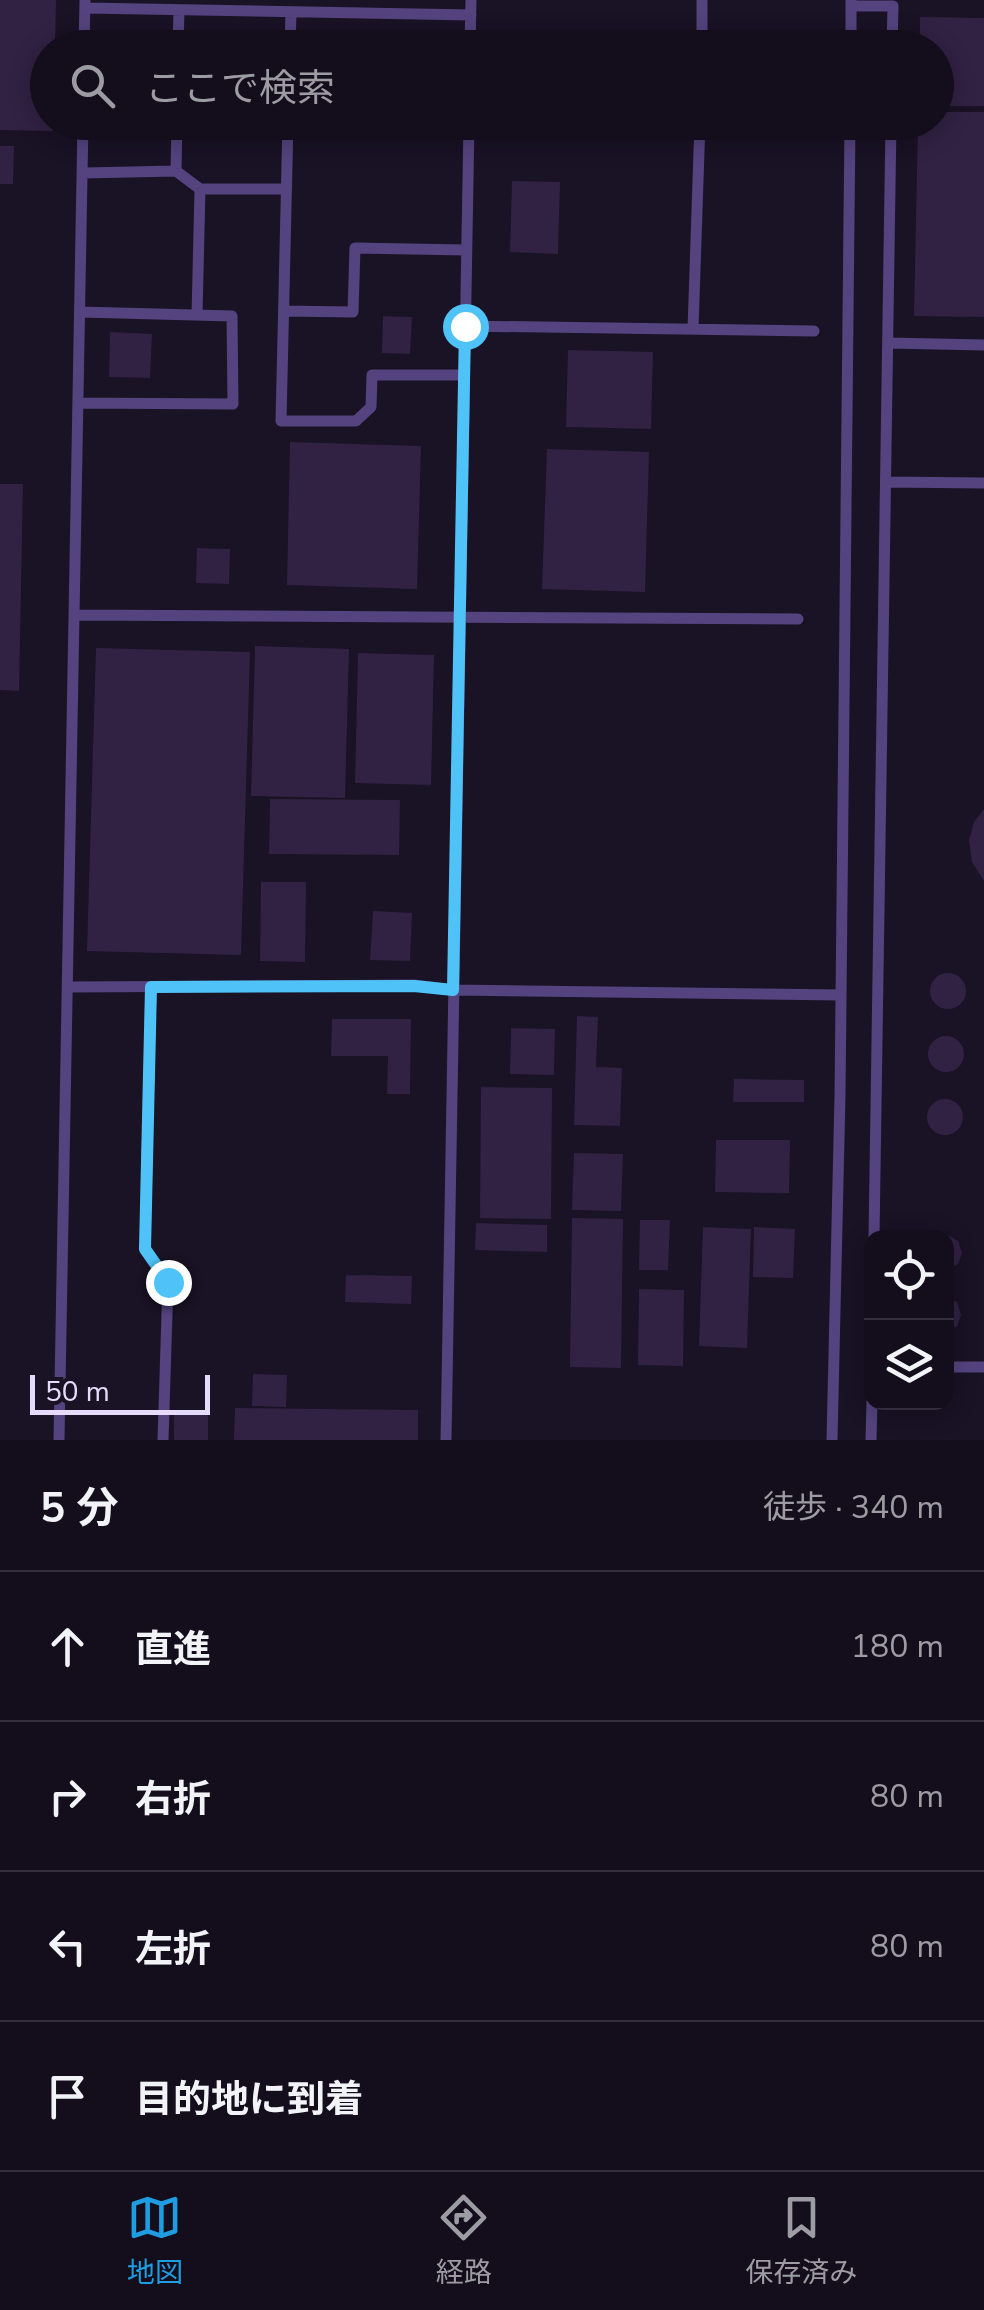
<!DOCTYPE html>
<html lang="ja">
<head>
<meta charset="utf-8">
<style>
	:root { --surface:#140e1c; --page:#211c29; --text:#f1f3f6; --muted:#9d9ca3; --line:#332e3b; --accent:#1f9de2 }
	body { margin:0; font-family:"Nunito Sans","Noto Sans JP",sans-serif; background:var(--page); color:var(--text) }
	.controls { position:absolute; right:30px; bottom:30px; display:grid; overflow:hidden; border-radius:20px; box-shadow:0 5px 25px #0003 }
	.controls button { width:90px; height:90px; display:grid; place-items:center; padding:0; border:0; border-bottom:2px solid var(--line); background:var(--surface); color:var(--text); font:50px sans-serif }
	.scale { position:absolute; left:30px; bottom:25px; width:180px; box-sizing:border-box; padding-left:10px; border:5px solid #e6dbfa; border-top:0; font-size:28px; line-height:35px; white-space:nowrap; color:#e6dbfa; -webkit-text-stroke:8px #1a1225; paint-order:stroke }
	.stop { position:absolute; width:30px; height:30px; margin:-22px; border:8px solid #4fc3f7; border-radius:50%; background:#fff }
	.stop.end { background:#4fc3f7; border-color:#fff; box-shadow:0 2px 10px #0008 }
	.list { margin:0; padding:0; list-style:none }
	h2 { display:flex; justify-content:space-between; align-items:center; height:130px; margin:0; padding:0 40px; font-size:42px }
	h2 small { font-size:32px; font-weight:400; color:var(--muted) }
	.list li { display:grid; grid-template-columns:65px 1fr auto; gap:30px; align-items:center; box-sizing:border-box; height:150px; padding:0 40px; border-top:2px solid var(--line) }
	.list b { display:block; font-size:38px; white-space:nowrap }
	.list em { font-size:32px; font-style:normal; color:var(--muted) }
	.icon { flex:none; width:55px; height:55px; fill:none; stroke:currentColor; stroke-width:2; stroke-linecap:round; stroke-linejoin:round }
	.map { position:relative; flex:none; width:984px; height:1440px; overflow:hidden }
	.search { position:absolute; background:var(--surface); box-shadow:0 5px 25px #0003; left:30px; right:30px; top:30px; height:110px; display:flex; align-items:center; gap:25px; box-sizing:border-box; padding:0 35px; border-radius:55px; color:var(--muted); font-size:38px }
	.sheet { height:730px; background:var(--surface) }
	nav { display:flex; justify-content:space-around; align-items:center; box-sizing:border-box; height:140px; border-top:2px solid var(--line); background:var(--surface); font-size:28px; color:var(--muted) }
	nav a { display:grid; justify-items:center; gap:5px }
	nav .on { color:var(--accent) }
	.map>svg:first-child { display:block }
</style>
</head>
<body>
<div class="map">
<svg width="984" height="1440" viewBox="0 0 984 1440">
	<rect width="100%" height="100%" fill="#1a1225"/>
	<path fill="#312143" d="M0 0H56L55 48H48V122H54L53 131 0 130Z
		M920 17 984 18V106H936V48H920Z
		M936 112H984V317L914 316 918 122H936Z
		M0 146H14L13 184H0Z
		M512 181 560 182 558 254 510 252Z
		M383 316 412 317 410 354 382 353Z
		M110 332 152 334 150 378 109 377Z
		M568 350 653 352 651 429 566 427Z
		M290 442 421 446 417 589 287 585Z
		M547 449 649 452 645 592 542 589Z
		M0 484H23L19 691 0 690Z
		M197 548 230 549 229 584 196 583Z
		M255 646 349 649 345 798 251 796Z
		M96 648 250 652 241 955 87 951Z
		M358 653 434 655 431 785 355 783Z
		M270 799 400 800 399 855 269 854Z
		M984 809V881L972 862 969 840 974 822Z
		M261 882H306L305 962 260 961Z
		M373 911 412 913 410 961 370 960Z
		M930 991a18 18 0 1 1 36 0a18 18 0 1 1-36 0Z
		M577 1016 598 1017 596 1067 622 1068 620 1126 574 1125Z
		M332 1019H411L410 1094H387L388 1056H331Z
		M511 1028 555 1029 554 1075 510 1074Z
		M928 1054a18 18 0 1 1 36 0a18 18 0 1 1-36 0Z
		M734 1079 804 1080V1102H733Z
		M481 1087 552 1088 551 1219 480 1218Z
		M927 1117a18 18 0 1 1 36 0a18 18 0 1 1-36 0Z
		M716 1140H790L789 1193 715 1192Z
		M574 1153 623 1154 621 1211 572 1210Z
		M572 1218 623 1219 621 1368 570 1367Z
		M640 1220H670L668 1270H639Z
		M476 1223 547 1225V1252L475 1250Z
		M703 1227 751 1229 747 1348 699 1346Z
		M754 1227 795 1229 793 1278 753 1277Z
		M946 1234 958 1241 962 1253 958 1264 946 1270Z
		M346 1275 412 1276 411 1304 345 1302Z
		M639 1289 684 1290 683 1366 638 1365Z
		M946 1296 957 1302 961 1315 957 1326 946 1331Z
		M253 1374 287 1375 286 1407 252 1406Z
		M235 1408 418 1410V1440H234Z
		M174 1411H208V1440H174Z"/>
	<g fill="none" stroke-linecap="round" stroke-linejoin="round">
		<path stroke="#54437e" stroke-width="11" d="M851 6H893L892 48
			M85 8 471 15
			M84 48 85 0
			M178 48 179 10
			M290 48 291 12
			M470 48 471 0
			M702 48V0
			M851 48V0
			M288 122 281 421H356L371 407 372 375H464
			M176 171 177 122
			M83 173 176 171 200 189H286
			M284 311 353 312 355 248 466 250
			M197 315 200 189
			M465 326 814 331
			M693 329 700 122
			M889 343 984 345
			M79 403 233 404 232 316 81 312
			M887 482 984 483
			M76 615 798 619
			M68 987 414 985 453 990 841 995
			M151 987 145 1249 168 1282 163 1440
			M874 1238 891 122
			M946 1367H984
			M59 1440 83 122
			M446 1440 469 122
			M832 1440 840 1096 850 122
			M871 1440 872 1402"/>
	</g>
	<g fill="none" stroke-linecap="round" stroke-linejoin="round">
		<path stroke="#4fc3f7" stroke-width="12" d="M168 1282 145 1249 151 987 414 986 453 990 465 326"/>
	</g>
</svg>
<div class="controls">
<button><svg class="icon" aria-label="locate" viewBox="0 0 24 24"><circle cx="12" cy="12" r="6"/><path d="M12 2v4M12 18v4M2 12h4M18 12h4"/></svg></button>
<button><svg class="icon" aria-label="layers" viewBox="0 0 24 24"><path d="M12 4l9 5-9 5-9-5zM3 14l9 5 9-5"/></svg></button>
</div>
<div class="scale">50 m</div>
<div class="stop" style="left:465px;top:326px"></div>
<div class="stop end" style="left:168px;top:1282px"></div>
<div class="search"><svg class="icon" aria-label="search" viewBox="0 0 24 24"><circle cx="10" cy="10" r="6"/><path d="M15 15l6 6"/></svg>ここで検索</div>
</div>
<section class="sheet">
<h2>5 分<small>徒歩 · 340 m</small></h2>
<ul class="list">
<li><svg class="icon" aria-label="ahead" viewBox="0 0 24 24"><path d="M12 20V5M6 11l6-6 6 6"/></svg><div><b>直進</b></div><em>180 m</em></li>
<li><svg class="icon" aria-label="right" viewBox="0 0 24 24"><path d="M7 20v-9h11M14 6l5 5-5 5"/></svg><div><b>右折</b></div><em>80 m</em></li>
<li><svg class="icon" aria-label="left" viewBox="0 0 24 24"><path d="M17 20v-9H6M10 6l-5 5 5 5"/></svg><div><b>左折</b></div><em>80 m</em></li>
<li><svg class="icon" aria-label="arrive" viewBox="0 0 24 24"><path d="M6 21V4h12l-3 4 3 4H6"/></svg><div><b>目的地に到着</b></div></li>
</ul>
</section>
<nav>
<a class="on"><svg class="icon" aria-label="map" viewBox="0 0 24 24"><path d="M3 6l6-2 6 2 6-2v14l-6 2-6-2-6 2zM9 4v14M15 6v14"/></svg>地図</a>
<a><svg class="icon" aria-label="directions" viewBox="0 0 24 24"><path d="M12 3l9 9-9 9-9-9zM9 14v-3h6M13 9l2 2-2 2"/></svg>経路</a>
<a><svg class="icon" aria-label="saved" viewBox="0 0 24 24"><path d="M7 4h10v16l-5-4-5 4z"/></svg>保存済み</a>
</nav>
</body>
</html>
